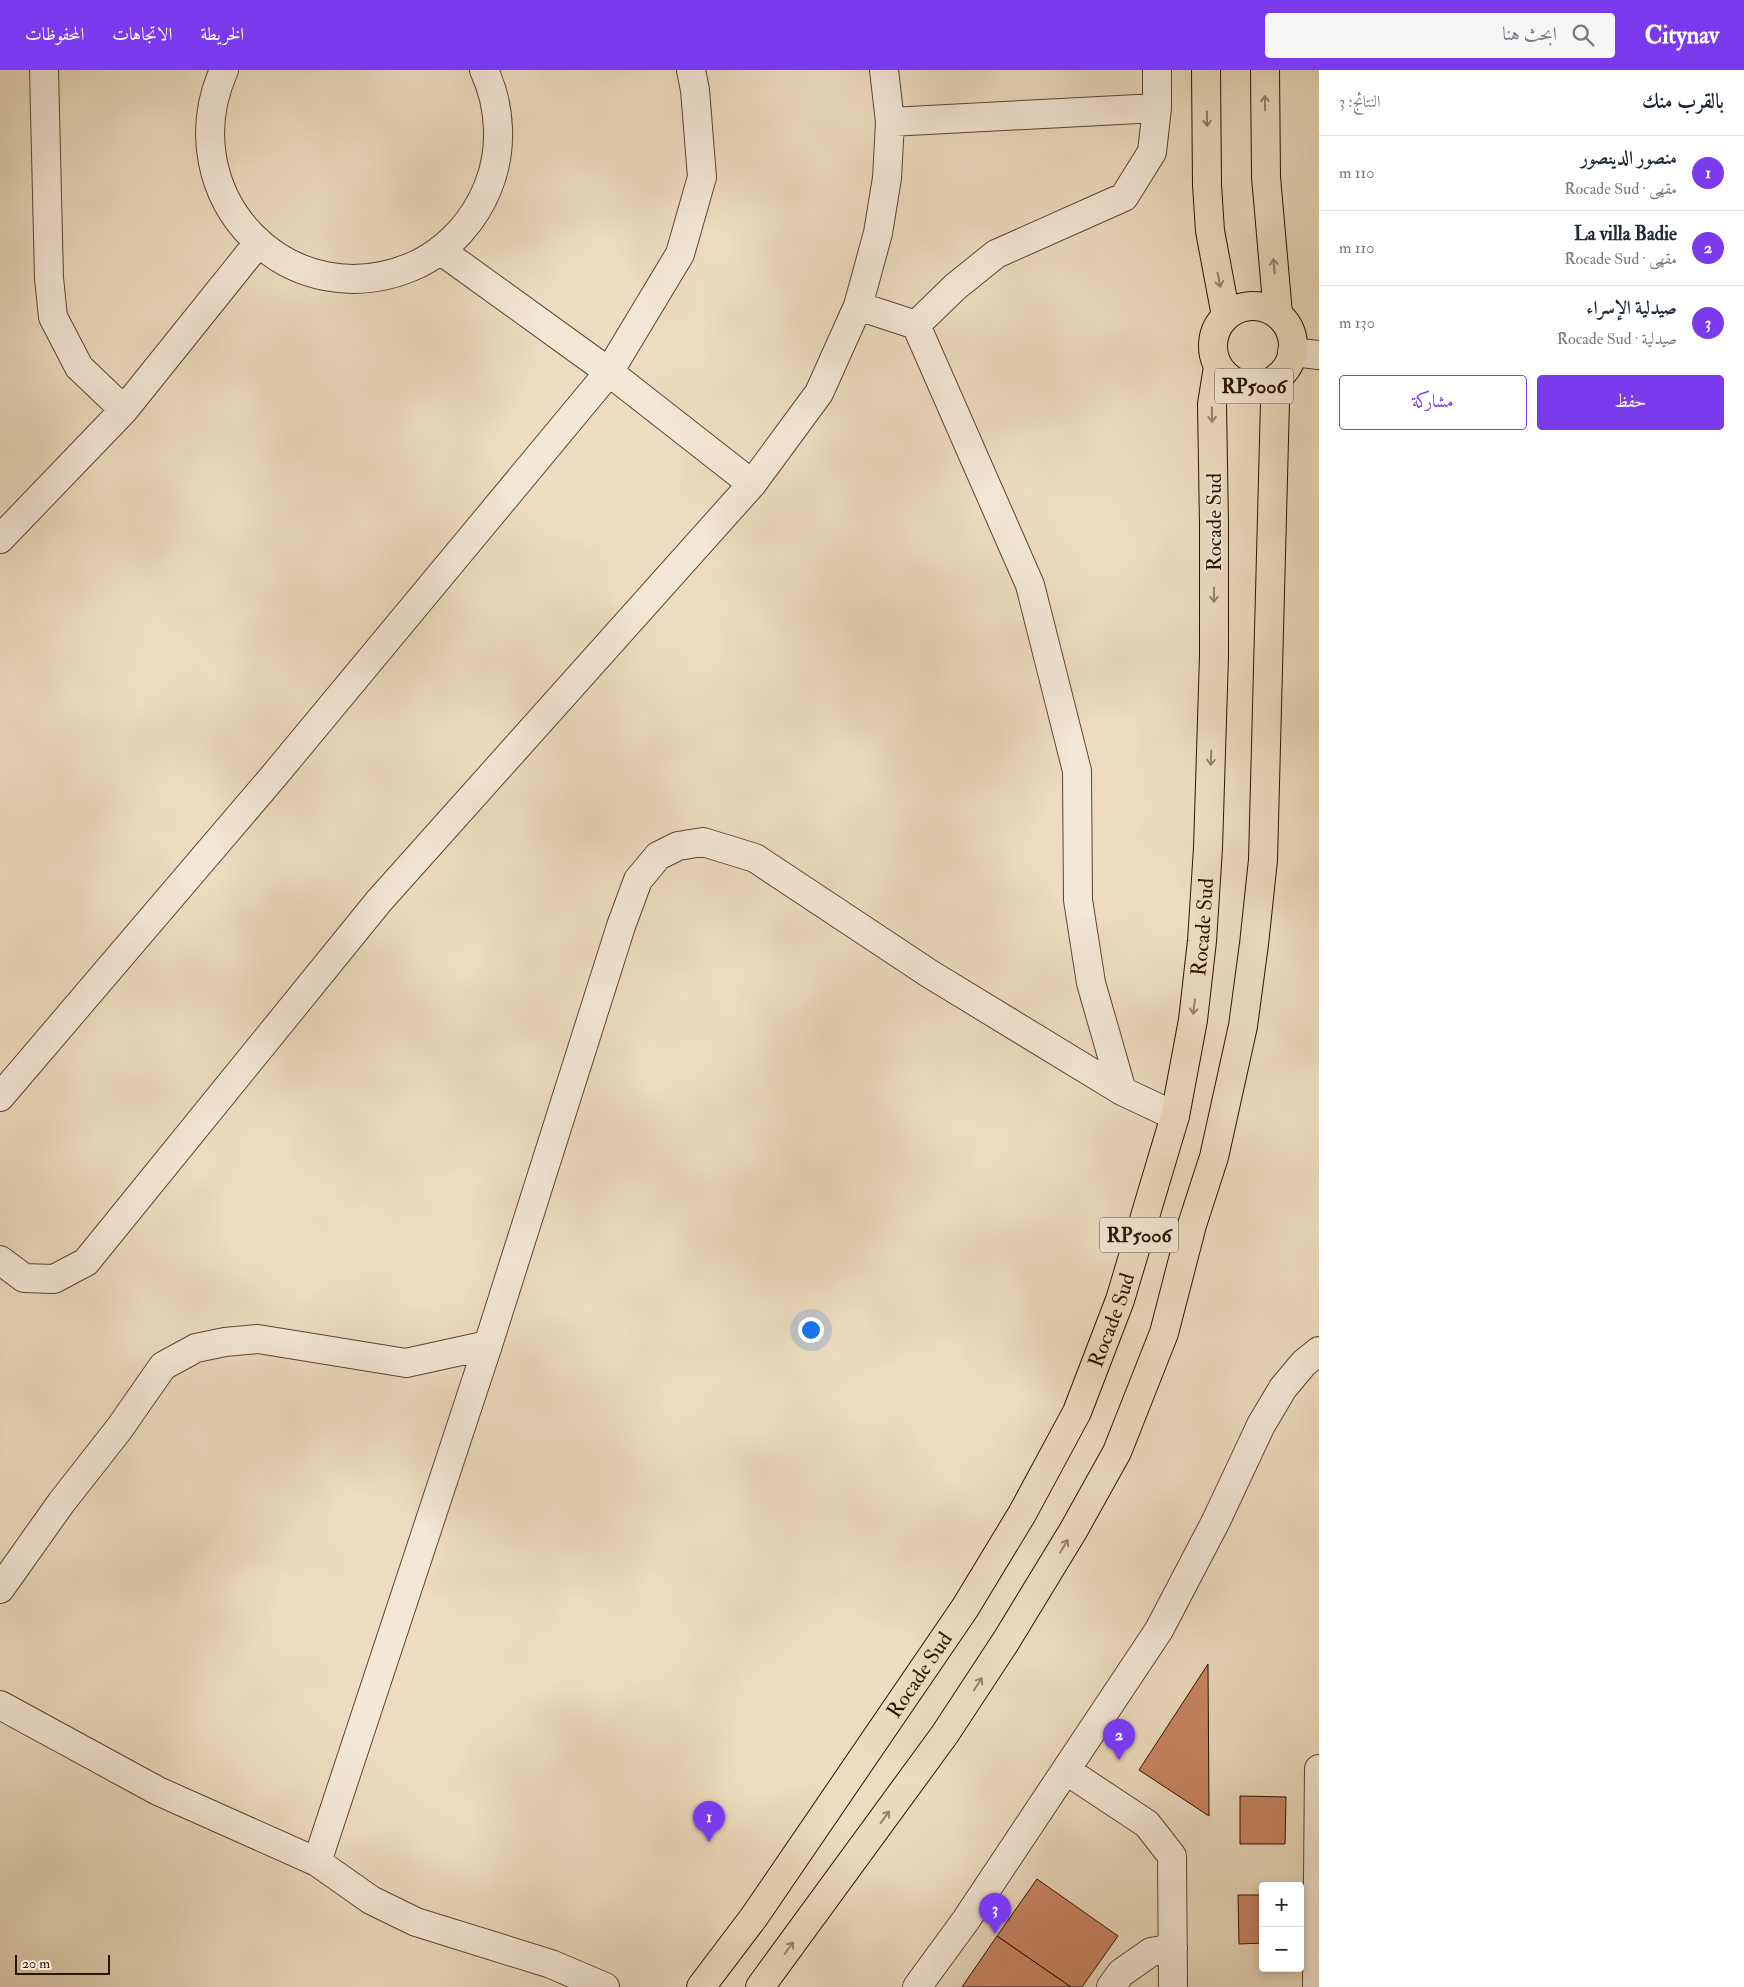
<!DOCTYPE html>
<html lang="ar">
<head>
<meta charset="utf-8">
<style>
	:root { --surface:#fff; --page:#f6f6f7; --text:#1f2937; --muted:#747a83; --line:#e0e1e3; --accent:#7c3aed }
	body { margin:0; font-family:"IM FELL Double Pica",Amiri,serif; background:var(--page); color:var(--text); direction:rtl }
	.controls { position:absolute; right:15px; bottom:15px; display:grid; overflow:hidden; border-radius:5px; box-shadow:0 2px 8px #0003 }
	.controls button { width:45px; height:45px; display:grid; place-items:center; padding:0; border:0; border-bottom:1px solid var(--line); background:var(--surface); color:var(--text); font:25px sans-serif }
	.scale { position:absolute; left:15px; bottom:12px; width:95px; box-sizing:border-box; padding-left:5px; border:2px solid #2d1300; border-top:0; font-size:14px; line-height:18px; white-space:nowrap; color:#2d1300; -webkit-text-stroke:4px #f3e8d5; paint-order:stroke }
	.you { position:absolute; left:810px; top:1259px; width:18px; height:18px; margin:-12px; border:4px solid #fff; border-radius:50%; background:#1a73e8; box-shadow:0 0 0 8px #1a73e833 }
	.badge { display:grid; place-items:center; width:32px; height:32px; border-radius:50%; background:var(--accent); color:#fff; font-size:16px; font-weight:700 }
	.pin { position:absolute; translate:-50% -41px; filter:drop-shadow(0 1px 2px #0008) }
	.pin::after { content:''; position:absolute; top:26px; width:18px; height:15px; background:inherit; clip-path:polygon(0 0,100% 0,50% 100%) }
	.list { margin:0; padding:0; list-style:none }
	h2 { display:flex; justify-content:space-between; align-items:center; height:65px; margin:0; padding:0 20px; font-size:21px }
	h2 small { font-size:16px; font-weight:400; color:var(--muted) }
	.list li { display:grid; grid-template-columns:32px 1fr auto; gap:15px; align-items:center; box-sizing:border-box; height:75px; padding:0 20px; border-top:1px solid var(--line) }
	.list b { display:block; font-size:19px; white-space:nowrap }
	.list p { margin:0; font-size:16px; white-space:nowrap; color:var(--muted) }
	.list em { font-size:16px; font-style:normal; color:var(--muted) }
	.actions { display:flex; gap:10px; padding:15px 20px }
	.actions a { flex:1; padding:11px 0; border:1px solid var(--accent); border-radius:5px; text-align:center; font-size:18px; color:var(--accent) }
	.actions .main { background:var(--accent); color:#fff }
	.icon { flex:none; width:28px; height:28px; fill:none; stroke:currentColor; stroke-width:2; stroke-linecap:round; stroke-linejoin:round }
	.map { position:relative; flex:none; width:1319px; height:1917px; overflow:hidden; direction:ltr }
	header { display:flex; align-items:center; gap:30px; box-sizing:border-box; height:70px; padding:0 25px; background:var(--accent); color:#fff }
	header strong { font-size:24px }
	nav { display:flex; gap:28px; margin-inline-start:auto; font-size:18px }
	.search { width:350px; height:45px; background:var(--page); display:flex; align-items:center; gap:12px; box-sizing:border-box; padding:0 18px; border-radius:5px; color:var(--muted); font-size:19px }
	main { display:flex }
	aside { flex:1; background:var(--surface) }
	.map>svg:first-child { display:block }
</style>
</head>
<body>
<header>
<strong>Citynav</strong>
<div class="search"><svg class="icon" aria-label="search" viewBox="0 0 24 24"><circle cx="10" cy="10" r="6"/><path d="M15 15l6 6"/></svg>ابحث هنا</div>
<nav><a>الخريطة</a><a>الاتجاهات</a><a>المحفوظات</a></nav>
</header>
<main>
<aside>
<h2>بالقرب منك<small>النتائج: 3</small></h2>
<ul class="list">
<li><span class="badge">1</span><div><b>منصور الدينصور</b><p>مقهى · Rocade Sud</p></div><em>110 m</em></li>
<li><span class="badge">2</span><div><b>La villa Badie</b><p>مقهى · Rocade Sud</p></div><em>110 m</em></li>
<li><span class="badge">3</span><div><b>صيدلية الإسراء</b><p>صيدلية · Rocade Sud</p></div><em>130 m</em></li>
</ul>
<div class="actions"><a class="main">حفظ</a><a>مشاركة</a></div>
</aside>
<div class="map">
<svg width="1319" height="1917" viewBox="0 0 1319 1917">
	<rect width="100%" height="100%" fill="#eddcbf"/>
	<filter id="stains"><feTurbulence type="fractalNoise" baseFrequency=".004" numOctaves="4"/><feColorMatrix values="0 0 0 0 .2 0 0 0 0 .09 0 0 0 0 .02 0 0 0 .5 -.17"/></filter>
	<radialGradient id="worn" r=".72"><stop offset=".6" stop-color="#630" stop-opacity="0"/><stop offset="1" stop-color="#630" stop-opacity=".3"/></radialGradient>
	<path fill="#ca8665" stroke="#2d1300" d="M1208 1594 1209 1746 1139 1700Z
		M1240 1726 1286 1727 1285 1774H1240Z
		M1037 1809 1118 1866 1082 1917H1071L997 1866Z
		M1238 1825H1263V1873L1239 1874Z
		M997 1866 1071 1917H962Z"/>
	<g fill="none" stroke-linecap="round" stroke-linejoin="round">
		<defs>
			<path id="minor" d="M44 0 49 208 53 247 79 297 124 340
				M224 0C168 126 291 253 418 194 450 178 475 150 488 117 503 80 501 37 484 0
				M890 52 1157 38
				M440 180 609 302 752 414
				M858 236 916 255 1030 515 1077 701 1078 830 1091 913 1122 1021
				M916 255 955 217 996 184 1124 127 1152 82 1157 38V0
				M1292 282 1319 285
				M0 469 124 340 258 173
				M0 1027 273 707 609 302 680 184 702 107 695 20 691 0
				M0 1190 24 1208 54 1209 86 1192 379 831 752 414 819 323 858 236 878 163 887 108 890 52 884 0
				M0 1519 61 1433 119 1359 163 1296 196 1278 225 1272 258 1269 406 1293 488 1275
				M0 1635 158 1721 317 1792 371 1830 416 1852 551 1894 605 1917
				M1067 1701 1147 1754 1172 1786 1173 1917
				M317 1792 488 1275 621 856 638 810 658 786 678 776 703 772 755 788 930 904 1122 1021 1175 1046
				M917 1917 966 1850 1159 1560 1216 1451 1261 1355 1283 1318 1304 1293 1319 1281
				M1111 1917 1121 1903 1151 1882 1173 1878
				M1317 1917 1319 1699"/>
			<g id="highway">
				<path d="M1206 0 1207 115 1210 161 1226 246"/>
				<path d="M1265 0 1266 107 1278 244"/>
				<circle cx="1253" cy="276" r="40"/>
				<path id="s1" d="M701 1917 754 1847 965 1538 1022 1444 1077 1342 1120 1230 1175 1046 1193 950 1202 871 1208 778 1214 586V455L1212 334 1218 297"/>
				<path d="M760 1917 945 1664 1006 1571 1073 1461 1117 1382 1164 1263 1192 1155 1214 1087 1243 956 1254 874 1263 790 1275 332 1279 306"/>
			</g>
		</defs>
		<use href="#minor" stroke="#5d4530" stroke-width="30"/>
		<use href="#highway" stroke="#2d1300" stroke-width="30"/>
		<use href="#minor" stroke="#f3e8d5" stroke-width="28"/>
		<use href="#highway" stroke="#eddcbf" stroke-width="28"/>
	</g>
	<defs><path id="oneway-shaft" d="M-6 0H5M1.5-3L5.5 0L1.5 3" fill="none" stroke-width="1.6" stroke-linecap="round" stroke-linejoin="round" transform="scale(1.25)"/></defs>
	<g stroke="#978269">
		<use href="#oneway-shaft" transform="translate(1265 33) rotate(-91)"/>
		<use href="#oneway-shaft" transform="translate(1207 49) rotate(89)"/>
		<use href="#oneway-shaft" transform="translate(1274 196) rotate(-95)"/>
		<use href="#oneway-shaft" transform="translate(1219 210) rotate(79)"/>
		<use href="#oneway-shaft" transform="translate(1212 345) rotate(89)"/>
		<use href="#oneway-shaft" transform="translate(1214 525) rotate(90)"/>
		<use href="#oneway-shaft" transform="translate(1211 688) rotate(92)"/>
		<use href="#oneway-shaft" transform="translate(1194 937) rotate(97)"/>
		<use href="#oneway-shaft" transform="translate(1064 1476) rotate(-59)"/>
		<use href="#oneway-shaft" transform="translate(978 1614) rotate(-57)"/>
		<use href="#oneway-shaft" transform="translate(885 1747) rotate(-54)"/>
		<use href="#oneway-shaft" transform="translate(789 1878) rotate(-53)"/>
	</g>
	<g text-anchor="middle" stroke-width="4" stroke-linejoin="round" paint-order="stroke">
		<g fill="#f3e8d5" stroke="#685340" stroke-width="1">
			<rect x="1215" y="298.5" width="78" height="35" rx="4"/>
			<rect x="1100" y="1147.5" width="78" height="35" rx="4"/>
		</g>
		<g font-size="20" font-weight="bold" fill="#2d1300">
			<text x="1254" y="323">RP5006</text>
			<text x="1139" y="1172">RP5006</text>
		</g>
		<g font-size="21" fill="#2d1300" stroke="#f3e8d5">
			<text transform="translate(1214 452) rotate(-90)" y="7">Rocade Sud</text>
			<text dy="7" stroke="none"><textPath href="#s1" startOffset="1191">Rocade Sud</textPath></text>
			<text dy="7" stroke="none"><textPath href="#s1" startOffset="786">Rocade Sud</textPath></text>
			<text dy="7" stroke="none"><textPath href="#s1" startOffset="381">Rocade Sud</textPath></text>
		</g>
	</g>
	<rect width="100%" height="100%" filter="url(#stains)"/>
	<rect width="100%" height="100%" fill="url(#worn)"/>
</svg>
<div class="controls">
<button>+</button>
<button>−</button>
</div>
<div class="scale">20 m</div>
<div class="you"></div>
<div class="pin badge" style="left:709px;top:1772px">1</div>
<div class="pin badge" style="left:1119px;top:1690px">2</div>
<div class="pin badge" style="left:995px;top:1864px">3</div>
</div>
</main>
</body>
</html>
